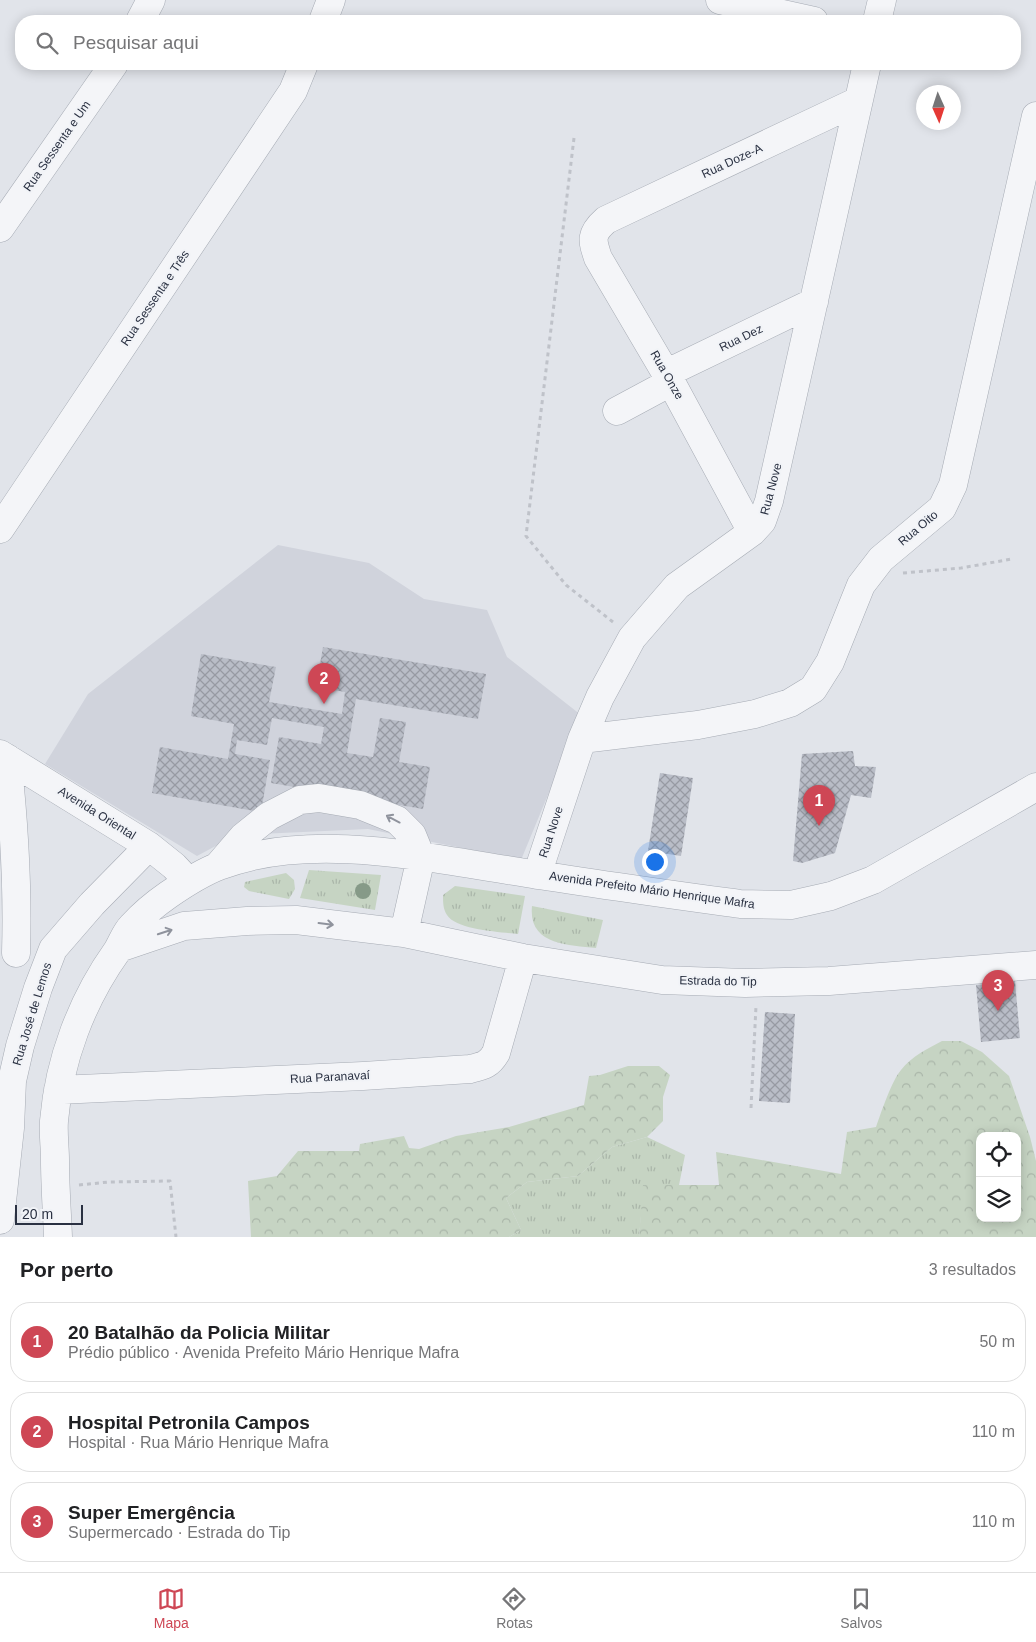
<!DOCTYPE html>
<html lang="pt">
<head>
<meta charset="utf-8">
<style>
	:root { --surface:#fff; --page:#f6f6f6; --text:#202124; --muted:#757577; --line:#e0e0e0; --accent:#ce4755 }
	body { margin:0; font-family:Arial,sans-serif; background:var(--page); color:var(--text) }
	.controls { position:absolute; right:15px; bottom:15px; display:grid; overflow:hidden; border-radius:10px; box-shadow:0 2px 12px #0003 }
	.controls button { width:45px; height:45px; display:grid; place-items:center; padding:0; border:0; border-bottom:1px solid var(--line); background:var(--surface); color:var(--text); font:25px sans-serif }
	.compass { position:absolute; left:916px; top:85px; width:45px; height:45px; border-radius:50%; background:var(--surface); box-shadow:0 2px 12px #0003; rotate:177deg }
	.scale { position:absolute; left:15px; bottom:12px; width:68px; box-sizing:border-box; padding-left:5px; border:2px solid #2a3142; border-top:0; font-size:14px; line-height:18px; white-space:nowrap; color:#2a3142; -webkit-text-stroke:4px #f1f3f7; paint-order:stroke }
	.you { position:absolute; left:654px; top:861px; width:18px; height:18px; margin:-12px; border:4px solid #fff; border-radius:50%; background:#1a73e8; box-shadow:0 0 0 8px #1a73e833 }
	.badge { display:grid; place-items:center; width:32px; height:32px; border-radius:50%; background:var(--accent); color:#fff; font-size:16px; font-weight:700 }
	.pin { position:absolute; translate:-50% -41px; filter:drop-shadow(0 1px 2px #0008) }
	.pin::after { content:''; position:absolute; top:26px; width:18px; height:15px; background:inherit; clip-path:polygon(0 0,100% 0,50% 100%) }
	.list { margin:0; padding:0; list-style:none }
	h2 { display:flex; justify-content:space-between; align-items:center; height:65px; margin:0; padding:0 20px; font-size:21px }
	h2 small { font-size:16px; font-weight:400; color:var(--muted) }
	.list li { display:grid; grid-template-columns:32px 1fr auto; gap:15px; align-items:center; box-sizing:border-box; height:80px; margin:0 10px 10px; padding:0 10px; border:1px solid var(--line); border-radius:20px }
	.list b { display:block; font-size:19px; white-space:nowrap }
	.list p { margin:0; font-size:16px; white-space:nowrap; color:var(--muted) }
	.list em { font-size:16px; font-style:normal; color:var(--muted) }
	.icon { flex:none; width:28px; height:28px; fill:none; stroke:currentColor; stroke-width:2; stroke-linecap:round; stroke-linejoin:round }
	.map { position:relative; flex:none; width:1036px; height:1237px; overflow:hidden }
	.search { position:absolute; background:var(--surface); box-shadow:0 2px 12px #0003; left:15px; right:15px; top:15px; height:55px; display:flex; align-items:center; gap:12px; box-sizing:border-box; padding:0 18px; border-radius:20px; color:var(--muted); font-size:19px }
	.sheet { height:335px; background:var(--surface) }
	nav { display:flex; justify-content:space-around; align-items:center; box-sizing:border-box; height:70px; border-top:1px solid var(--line); background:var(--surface); font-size:14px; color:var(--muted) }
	nav a { display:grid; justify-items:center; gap:2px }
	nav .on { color:var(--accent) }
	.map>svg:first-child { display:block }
</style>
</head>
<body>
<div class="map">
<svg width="1036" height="1237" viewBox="0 0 1036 1237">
	<defs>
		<pattern id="grass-tufts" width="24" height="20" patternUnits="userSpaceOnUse" patternTransform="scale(1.25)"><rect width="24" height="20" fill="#c6d4c3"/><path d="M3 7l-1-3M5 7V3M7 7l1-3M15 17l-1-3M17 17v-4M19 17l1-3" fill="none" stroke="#aab6a9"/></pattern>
		<pattern id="forest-crowns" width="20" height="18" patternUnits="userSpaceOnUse" patternTransform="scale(1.25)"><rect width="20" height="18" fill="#c6d4c3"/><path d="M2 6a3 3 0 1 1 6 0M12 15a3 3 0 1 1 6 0" fill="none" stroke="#aab6a9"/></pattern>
		<pattern id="building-cross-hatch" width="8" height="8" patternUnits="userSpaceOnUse" patternTransform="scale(1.25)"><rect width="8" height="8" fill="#b9bdc7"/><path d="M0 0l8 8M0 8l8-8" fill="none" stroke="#979aa3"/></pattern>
	</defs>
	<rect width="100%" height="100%" fill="#e1e4ea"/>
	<path fill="#d0d3dc" d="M278 545 369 563 424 599 487 610 507 657 581 715 521 860 368 829 236 835 197 856 45 764 88 694Z"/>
	<path fill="url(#grass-tufts)" d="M309 870 381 875 375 910 300 898Z
		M286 873 294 880 295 889 289 899 249 891 244 887 245 882Z
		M455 886 525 896 518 934C501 932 456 930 447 915 443 909 443 902 443 895Z
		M532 906 603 920 596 948C568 945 528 945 532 906Z
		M647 1137 685 1155 679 1185H644L639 1237H509L521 1230 506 1198 527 1182 578 1176 612 1147Z"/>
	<path fill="url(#forest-crowns)" fill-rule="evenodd" d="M942 1041H961L982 1052 1009 1076 1030 1137 1036 1161V1237H639L643 1185H719L716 1152 841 1174 847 1132 876 1127C881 1113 892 1080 901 1070 912 1056 927 1049 942 1041ZM980 1136H1017V1218H980Z
		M628 1066H659L670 1075 663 1097V1121L647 1137 612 1147 578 1176 527 1182 506 1198 521 1230 509 1237H251L248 1181 277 1176 298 1151H359L360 1144 404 1136 409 1148 419 1149 456 1136 509 1127 584 1105 589 1076 600 1075Z"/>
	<path fill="url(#building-cross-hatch)" d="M323 647 486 674 478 719 356 699 347 753 373 757 380 718 406 722 399 762 430 767 423 809 271 783 279 737 321 744 324 727 272 718 267 745 237 740 235 754 270 760 261 812 152 793 160 747 228 759 234 724 191 716 201 654 276 667 269 702 342 714 345 692 316 687Z
		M853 751 855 766 876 767 871 798 851 795 835 853 802 863 793 861 802 754Z
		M660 773 693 778 681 856 648 851Z
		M1015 981 1020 1038 981 1042 976 985Z
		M765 1012 795 1014 790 1103 759 1101Z"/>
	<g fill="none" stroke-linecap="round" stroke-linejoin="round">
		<defs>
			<path id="minor" d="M720 0 814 21
				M140 21 151 0
				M323 21 331 0
				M877 21 882 0
				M0 228 114 64
				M667 373 814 302
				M617 411 671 382
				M0 529 293 91 304 64
				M752 532 671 382 598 258C592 240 590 234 606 220L858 101
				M582 739 698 725 755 714 790 703 813 689 830 662 861 585 881 559 942 508 953 485 1036 116
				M0 754 149 846 174 866 188 881
				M7 758C14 822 18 888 16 953
				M218 866 243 837 269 816 300 800 319 798 360 805 397 820 412 835 421 857 404 933
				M537 875 582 739 600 697 632 638 677 586 752 532 762 521 769 501 867 64
				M119 948 184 926 247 921 296 920 404 933 523 958 662 980 745 983 829 981 1036 965
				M58 1090 363 1076 470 1069C483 1066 489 1065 496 1053L523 958
				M0 1220 10 1128 12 1081 20 1046 38 988 53 949 92 904 149 846
				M58 1237C57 1211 55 1186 55 1160 55 1147 53 1134 54 1121 59 1060 82 1000 117 951 122 943 125 933 132 926 143 914 155 904 168 895 184 884 201 873 219 866 310 831 427 858 520 872 593 884 667 894 740 904L791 905 831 896 873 880 1036 787"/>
		</defs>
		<use href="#minor" stroke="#a6abb4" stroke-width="29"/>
		<path stroke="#bfc2c9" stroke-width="3" stroke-dasharray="4 4" stroke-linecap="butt" d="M574 138 526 536 566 585 613 622
			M903 573 961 568 1012 559
			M751 1108 756 1006
			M79 1185 109 1182 170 1181 176 1237"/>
		<use href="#minor" stroke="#f4f5f8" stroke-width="28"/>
	</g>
	<circle fill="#869a88" cx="363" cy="891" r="8"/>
	<defs><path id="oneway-shaft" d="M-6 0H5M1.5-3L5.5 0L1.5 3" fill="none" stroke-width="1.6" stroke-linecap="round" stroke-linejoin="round" transform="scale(1.25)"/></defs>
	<g stroke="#8f939d">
		<use href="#oneway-shaft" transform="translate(393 819) rotate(-152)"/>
		<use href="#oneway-shaft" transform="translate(326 924) rotate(7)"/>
		<use href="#oneway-shaft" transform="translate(165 932) rotate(-18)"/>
	</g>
	<g text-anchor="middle" stroke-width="4" stroke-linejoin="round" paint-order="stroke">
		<g font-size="12" fill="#2a3142" stroke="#f1f3f7">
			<text transform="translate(57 146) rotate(-55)" y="4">Rua Sessenta e Um</text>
			<text transform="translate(732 161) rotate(-25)" y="4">Rua Doze-A</text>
			<text transform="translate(155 298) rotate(-56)" y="4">Rua Sessenta e Três</text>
			<text transform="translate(741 338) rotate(-26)" y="4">Rua Dez</text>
			<text transform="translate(667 375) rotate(60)" y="4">Rua Onze</text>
			<text transform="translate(771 489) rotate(-75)" y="4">Rua Nove</text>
			<text transform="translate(918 528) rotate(-40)" y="4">Rua Oito</text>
			<text transform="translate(97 813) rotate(32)" y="4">Avenida Oriental</text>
			<text transform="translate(551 832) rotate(-72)" y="4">Rua Nove</text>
			<text transform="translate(652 890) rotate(8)" y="4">Avenida Prefeito Mário Henrique Mafra</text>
			<text transform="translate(718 981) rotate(1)" y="4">Estrada do Tip</text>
			<text transform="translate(32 1014) rotate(-73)" y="4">Rua José de Lemos</text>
			<text transform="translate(330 1077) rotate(-3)" y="4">Rua Paranavaí</text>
		</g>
	</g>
</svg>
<div class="controls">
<button><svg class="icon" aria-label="locate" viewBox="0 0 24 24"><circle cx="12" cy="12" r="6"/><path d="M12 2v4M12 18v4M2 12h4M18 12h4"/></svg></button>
<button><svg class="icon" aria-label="layers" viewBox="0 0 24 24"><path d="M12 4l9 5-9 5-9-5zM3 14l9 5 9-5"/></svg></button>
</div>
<svg class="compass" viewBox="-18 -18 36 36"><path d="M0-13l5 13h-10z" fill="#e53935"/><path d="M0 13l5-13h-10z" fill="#757577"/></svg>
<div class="scale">20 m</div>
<div class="you"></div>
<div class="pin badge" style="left:819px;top:826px">1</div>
<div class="pin badge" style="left:324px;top:704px">2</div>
<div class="pin badge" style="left:998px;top:1011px">3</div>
<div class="search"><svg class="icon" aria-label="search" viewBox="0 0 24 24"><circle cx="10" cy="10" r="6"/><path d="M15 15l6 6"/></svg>Pesquisar aqui</div>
</div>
<section class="sheet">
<h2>Por perto<small>3 resultados</small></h2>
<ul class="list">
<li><span class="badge">1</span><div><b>20 Batalhão da Policia Militar</b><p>Prédio público · Avenida Prefeito Mário Henrique Mafra</p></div><em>50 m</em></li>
<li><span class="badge">2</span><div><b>Hospital Petronila Campos</b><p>Hospital · Rua Mário Henrique Mafra</p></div><em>110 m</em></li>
<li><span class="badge">3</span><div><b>Super Emergência</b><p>Supermercado · Estrada do Tip</p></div><em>110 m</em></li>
</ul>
</section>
<nav>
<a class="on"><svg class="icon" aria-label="map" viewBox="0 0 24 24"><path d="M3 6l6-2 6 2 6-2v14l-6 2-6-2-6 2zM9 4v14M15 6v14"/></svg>Mapa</a>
<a><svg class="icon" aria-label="directions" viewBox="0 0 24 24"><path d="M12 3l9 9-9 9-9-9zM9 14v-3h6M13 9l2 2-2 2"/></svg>Rotas</a>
<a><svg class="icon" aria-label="saved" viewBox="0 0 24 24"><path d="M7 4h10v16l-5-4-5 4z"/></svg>Salvos</a>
</nav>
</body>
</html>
